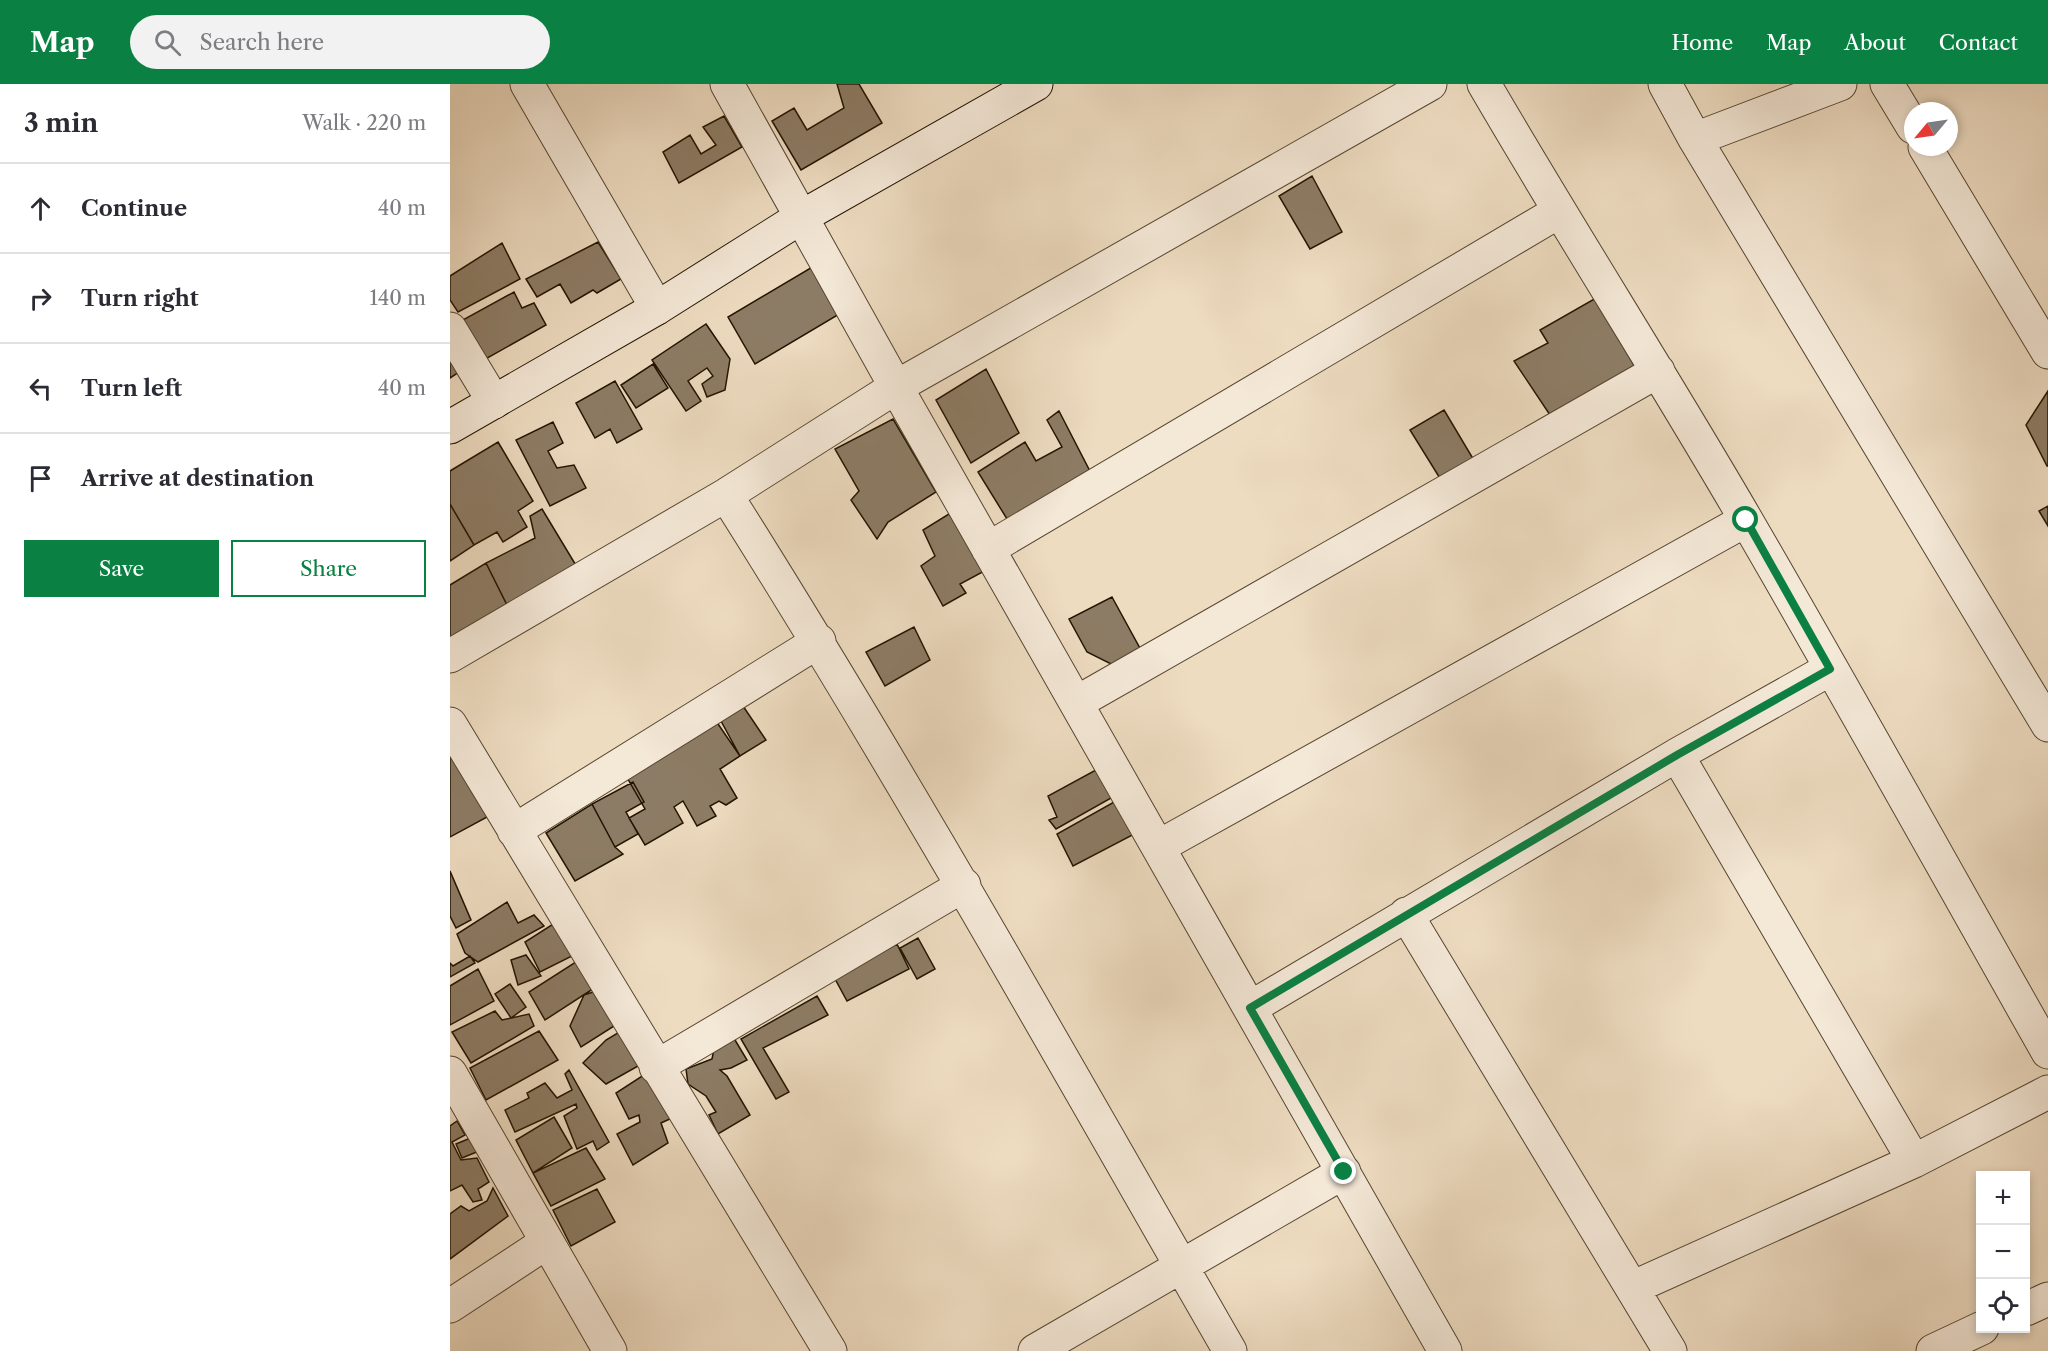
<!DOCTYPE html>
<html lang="en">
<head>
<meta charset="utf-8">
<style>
	:root { --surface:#fff; --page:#f2f2f3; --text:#2b2b33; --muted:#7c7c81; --line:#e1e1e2; --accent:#0b8043 }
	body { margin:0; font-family:"Libre Caslon Text",serif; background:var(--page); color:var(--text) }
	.controls { position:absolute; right:18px; bottom:18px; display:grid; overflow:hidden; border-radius:0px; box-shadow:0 3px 9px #0003 }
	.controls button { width:54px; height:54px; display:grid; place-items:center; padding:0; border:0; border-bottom:2px solid var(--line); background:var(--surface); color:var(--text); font:30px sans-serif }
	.compass { position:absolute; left:1454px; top:18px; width:54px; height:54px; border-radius:50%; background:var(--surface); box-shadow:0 3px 9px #0003; rotate:241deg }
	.stop { position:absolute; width:18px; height:18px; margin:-14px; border:4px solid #0b8043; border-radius:50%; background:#fff }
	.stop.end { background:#0b8043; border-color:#fff; box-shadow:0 2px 6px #0008 }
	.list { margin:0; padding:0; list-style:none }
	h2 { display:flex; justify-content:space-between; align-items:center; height:78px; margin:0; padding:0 24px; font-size:26px }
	h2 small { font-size:20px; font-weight:400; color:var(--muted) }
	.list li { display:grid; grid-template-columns:39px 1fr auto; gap:18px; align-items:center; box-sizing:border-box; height:90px; padding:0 24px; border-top:2px solid var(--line) }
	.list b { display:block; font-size:22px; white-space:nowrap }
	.list em { font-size:20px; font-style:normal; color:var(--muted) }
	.actions { display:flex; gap:12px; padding:18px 24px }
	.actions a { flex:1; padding:14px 0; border:2px solid var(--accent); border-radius:0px; text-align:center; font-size:21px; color:var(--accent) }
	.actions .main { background:var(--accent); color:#fff }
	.icon { flex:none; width:33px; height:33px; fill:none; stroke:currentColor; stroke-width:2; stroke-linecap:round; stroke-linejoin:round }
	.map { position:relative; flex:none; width:1598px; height:1267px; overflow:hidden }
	header { display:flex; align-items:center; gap:36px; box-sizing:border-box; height:84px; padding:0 30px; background:var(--accent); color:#fff }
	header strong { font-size:28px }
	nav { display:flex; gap:33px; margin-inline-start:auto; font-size:21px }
	.search { width:420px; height:54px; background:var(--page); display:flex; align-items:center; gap:15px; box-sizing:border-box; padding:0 21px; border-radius:33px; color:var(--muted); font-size:22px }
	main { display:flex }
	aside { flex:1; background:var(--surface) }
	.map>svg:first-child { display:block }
</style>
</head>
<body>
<header>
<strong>Map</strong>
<div class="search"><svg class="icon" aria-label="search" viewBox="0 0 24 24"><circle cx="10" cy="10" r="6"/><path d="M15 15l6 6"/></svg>Search here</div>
<nav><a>Home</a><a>Map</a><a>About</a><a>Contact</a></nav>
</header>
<main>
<aside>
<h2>3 min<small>Walk · 220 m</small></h2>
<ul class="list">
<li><svg class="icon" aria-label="ahead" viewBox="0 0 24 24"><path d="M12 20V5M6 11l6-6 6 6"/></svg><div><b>Continue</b></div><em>40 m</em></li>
<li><svg class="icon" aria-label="right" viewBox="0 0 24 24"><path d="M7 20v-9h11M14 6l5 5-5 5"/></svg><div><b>Turn right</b></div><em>140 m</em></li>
<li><svg class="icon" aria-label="left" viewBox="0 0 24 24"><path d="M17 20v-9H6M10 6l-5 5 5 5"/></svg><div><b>Turn left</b></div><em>40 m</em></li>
<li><svg class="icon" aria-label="arrive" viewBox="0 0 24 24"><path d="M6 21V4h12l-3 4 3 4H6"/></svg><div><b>Arrive at destination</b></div></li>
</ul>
<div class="actions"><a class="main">Save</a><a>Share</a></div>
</aside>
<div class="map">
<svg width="1598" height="1267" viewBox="0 0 1598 1267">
	<rect width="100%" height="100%" fill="#eedcc1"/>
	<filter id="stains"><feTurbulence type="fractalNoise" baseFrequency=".00333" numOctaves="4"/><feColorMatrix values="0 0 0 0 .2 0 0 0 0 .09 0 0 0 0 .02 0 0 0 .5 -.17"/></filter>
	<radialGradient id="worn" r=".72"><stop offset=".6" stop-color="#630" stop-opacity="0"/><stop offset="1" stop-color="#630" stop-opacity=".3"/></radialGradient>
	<path fill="#8d7c65" stroke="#231401" stroke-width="1.5" d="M387 0H409L432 39 351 86 322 37 344 24 357 46 394 24Z
		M274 32 292 63 229 99 213 68 240 51 251 70 266 61 253 43Z
		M862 92 892 148 860 165 829 112Z
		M148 158 171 195 147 209 143 206 121 219 110 200 87 213 76 195Z
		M52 159 70 195 8 228 0 216V192Z
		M364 182 391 229 305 280 278 233Z
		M64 208 72 224 84 219 96 241 32 277 11 237Z
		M1146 214 1185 283 1100 331 1064 277 1098 259 1090 246Z
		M256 240 280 275 275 306 257 313 252 300 263 292 257 284 238 297 251 317 236 327 202 276Z
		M0 275 9 288 0 294Z
		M203 280 218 304 186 324 171 301Z
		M536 285 569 349 521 379 486 316Z
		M165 297 192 345 167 359 160 345 145 354 126 319Z
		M1598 307V382H1597L1576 341Z
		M994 326 1025 378 991 396 960 346Z
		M609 327 644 395 562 443 528 388 575 358 586 377 612 363 597 336Z
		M443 335 486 408 438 438 427 455 401 416 409 407 385 365Z
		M103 338 113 359 98 367 107 384 124 381 136 404 100 422 66 356Z
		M48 358 83 417 68 427 77 443 53 458 47 448 24 461 0 420V387Z
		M0 420 24 461 0 477Z
		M1598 422V442L1589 427Z
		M92 425 130 488 61 529 36 479 85 454 80 432Z
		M507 425 540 484 510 500 516 509 493 522 471 482 485 472 473 446Z
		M36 479 61 529 0 565V501Z
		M662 513 692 568 665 582 637 568 619 535Z
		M464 543 480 576 435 602 416 568Z
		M293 622 316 656 290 672 271 637Z
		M266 637 290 672 270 685 287 714 276 721 269 717 260 722 266 732 247 742 233 717 224 723 233 739 195 761 179 734 195 725 175 690Z
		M0 663 39 732 0 753Z
		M655 681 670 709 606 745 599 736 607 733 598 712Z
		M183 698 194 718 176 728 188 750 165 763 142 720Z
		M673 713 692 746 623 782 607 750Z
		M142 720 165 763 173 770 125 797 96 749Z
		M0 787 21 836 6 844 0 832Z
		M57 818 68 839 84 831 94 842 28 878 15 869 7 850Z
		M111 835 130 868 90 888 75 858Z
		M468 854 485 885 467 895 450 864Z
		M447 860 459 885 397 917 384 893Z
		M76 871 91 892 68 901 61 876Z
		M20 872 25 879 0 893V879L3 882Z
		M132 874 149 901 95 936 79 908Z
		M28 885 44 917 0 941V902Z
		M60 900 76 923 61 934 45 910Z
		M152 905 172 937 131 963 120 942 134 911Z
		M367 912 378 931 313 964 339 1008 326 1015 291 955Z
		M45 927 52 936 79 930 84 942 21 979 2 948Z
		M176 944 197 977 156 1000 133 979 156 956Z
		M89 947 108 976 36 1016 20 984Z
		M282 951 297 976 281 984 270 986 277 992 300 1031 268 1050 259 1031 266 1028 256 1012 238 1000 236 985 262 975 264 965Z
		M206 983 231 1030 211 1039 218 1059 183 1081 167 1050 190 1038 189 1031 179 1035 166 1009Z
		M119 986 159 1058 147 1066 143 1057 127 1065 114 1032 127 1024 126 1020 65 1048 55 1026 79 1014 77 1009 95 999 107 1014 122 1006 115 990Z
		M104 1033 122 1064 83 1089 66 1056Z
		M7 1037 15 1051 2 1058 11 1076 27 1074 39 1098 28 1105 32 1116 23 1118 12 1101 0 1107V1042Z
		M23 1053 29 1067 12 1074 6 1060Z
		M136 1064 155 1095 101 1122 83 1089Z
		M43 1104 58 1132 0 1175V1130L11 1122 19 1127 37 1117Z
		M147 1105 165 1138 121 1162 103 1126Z"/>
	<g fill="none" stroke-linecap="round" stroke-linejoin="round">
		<defs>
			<path id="minor" d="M77 0 207 224
				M277 0 446 303 995 1267
				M1034 0C1119 146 1210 288 1295 434 1398 611 1497 790 1598 968
				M1215 0 1245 55 1598 641
				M1437 0 1463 43
				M1245 55 1390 0
				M1475 63 1598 268
				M0 245 44 318
				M276 411C453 691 615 980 780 1267
				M538 465 1108 128
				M0 572 276 411 446 303 980 0
				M626 619 1208 287
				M0 640 380 1267
				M1227 671 1464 1077
				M64 747 369 557
				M708 763 1296 436
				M956 830 1220 1267
				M800 924 1227 671 1380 585
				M206 983 514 801
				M0 989 160 1267
				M1182 1204 1464 1077 1598 1008
				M0 1222 97 1158
				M1576 1225 1598 1215
				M585 1267 894 1088
				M1483 1267 1532 1244"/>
			<path id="secondary" d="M0 343 207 224 353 132 586 0"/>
		</defs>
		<use href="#minor" stroke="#564631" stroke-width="35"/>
		<use href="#secondary" stroke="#231401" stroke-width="35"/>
		<use href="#minor" stroke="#f4e8d7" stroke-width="33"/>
		<use href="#secondary" stroke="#f4e8d7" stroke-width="33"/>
	</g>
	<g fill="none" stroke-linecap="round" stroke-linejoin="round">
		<path stroke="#0b8043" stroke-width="8" d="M894 1088 800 924 1227 671 1380 585 1296 436"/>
	</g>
	<rect width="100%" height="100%" filter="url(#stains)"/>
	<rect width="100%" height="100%" fill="url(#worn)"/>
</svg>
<div class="controls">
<button>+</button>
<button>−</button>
<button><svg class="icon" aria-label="locate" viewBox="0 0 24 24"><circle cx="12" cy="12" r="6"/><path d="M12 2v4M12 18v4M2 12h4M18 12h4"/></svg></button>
</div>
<svg class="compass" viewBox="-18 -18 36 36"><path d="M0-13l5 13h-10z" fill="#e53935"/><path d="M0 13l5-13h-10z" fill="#7c7c81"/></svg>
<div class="stop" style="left:1296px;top:436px"></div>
<div class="stop end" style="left:894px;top:1088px"></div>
</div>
</main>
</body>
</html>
